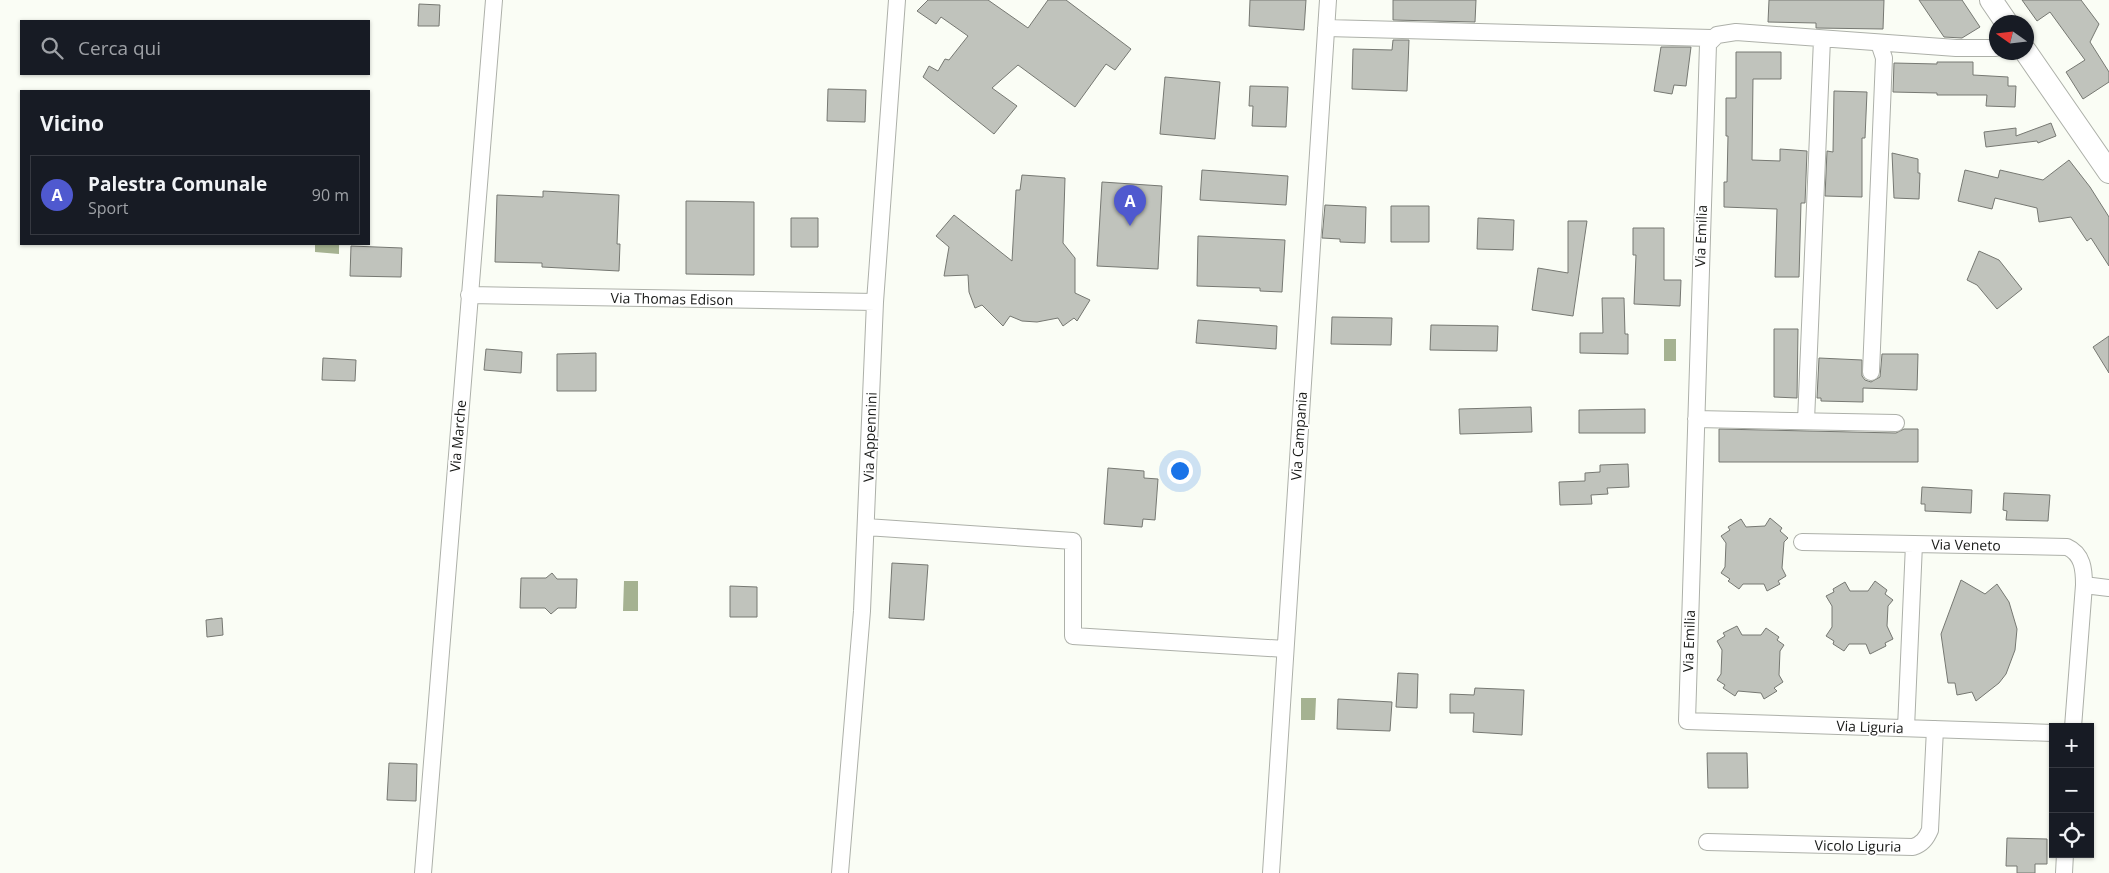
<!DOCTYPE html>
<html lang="it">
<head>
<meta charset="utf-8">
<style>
	:root { --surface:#171b24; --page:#20242c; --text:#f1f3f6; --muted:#9ea1a6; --line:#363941; --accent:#4f59cf }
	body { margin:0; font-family:"Open Sans",sans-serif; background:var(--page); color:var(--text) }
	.controls { position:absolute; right:15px; bottom:15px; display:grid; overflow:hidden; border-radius:0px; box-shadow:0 1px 4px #0004 }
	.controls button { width:45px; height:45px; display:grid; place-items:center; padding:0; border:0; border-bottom:1px solid var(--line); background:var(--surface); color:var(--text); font:25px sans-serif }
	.compass { position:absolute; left:1989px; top:15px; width:45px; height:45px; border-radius:50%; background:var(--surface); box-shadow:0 1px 4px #0004; rotate:284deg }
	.you { position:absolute; left:1179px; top:470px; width:18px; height:18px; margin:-12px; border:4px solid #fff; border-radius:50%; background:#1a73e8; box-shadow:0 0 0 8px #1a73e833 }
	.badge { display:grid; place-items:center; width:32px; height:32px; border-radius:50%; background:var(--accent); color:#fff; font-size:16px; font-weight:700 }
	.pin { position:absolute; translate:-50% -41px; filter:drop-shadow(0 1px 2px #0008) }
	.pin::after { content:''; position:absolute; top:26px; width:18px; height:15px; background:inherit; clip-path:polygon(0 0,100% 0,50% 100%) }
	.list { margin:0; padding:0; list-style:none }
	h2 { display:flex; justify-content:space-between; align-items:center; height:65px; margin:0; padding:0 20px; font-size:21px }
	h2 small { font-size:16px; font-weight:400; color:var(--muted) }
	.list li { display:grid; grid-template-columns:32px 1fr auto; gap:15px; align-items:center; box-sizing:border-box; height:80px; margin:0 10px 10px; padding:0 10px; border:1px solid var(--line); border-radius:0px }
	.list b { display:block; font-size:19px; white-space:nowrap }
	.list p { margin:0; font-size:16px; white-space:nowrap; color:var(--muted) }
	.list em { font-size:16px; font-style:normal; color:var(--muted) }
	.icon { flex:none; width:28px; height:28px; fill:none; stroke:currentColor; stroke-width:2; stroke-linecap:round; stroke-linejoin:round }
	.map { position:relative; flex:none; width:2109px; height:873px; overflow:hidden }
	.search { position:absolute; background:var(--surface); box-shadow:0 1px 4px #0004; left:20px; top:20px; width:350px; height:55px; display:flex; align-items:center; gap:12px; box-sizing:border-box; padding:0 18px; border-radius:0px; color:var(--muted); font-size:19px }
	.panel { position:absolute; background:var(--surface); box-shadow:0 1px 4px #0004; left:20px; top:90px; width:350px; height:155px; border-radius:0px }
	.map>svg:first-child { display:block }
</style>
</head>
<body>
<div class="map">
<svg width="2109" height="873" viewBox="0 0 2109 873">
	<rect width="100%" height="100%" fill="#fafdf5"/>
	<path fill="#a5b291" d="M315 244H339V254L315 252Z
		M1664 339H1676V361H1664Z
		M624 581H638V611H623Z
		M1301 698H1316L1315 720H1301Z"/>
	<path fill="#c0c3bc" stroke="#767872" d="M928 0H988L1028 28 1048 0H1066L1131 49 1115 70 1106 64 1075 107 1018 65 992 88 1017 106 994 134 923 77 929 66 938 71 945 59 949 60 968 36 941 17 936 24 917 11Z
		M1250 0H1306L1304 30 1249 26Z
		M1393 0H1476L1475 22 1393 20Z
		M1769 0H1884L1883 29 1816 28V23L1768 22Z
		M1919 0H1962L1980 27 1962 38 1944 37Z
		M2022 0H2081L2099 24 2090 42 2109 72V82L2083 99 2066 72 2085 60 2050 12 2037 21Z
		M419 4 440 5 439 26H418Z
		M1393 40H1409L1407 91 1352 89 1353 49 1392 50Z
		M1661 47H1691L1686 86 1674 85 1672 94 1654 91Z
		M1736 52H1781V79H1753L1752 160 1780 161V149L1807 151 1805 203H1801L1799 277H1775L1777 209 1724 207V182H1727L1728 136H1726V98H1736Z
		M1937 62H1973V75L2008 77V86H2016L2015 107 1986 106 1987 95H1937V93L1893 92 1894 63 1937 64Z
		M1165 77 1220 82 1215 139 1160 134Z
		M1250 86 1288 87 1286 127 1252 126 1253 106H1249Z
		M828 89 866 90 865 122 827 121Z
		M1834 91 1867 92 1865 138H1862V197L1825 196 1827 151 1833 152Z
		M2051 123 2056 136 2038 143 2037 141 1986 147 1984 132 2016 128V136Z
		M1892 153 1918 159V173H1920L1919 199 1894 198Z
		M2069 160 2090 187 2109 217V266L2091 238 2087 241 2071 217 2039 222 2037 208 1995 198 1992 209 1958 201 1965 170 1998 178 2000 170 2043 180Z
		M1202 170 1288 176 1286 205 1200 200Z
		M1022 175 1065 178 1063 243 1075 258V293L1090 300 1077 321 1074 318 1063 326 1058 318 1037 322 1022 321 1010 316 1003 326 982 305 975 308 969 292 968 275 944 276 949 247 936 236 954 215 1012 261 1016 190H1020Z
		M1102 182 1162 186 1158 269 1097 266Z
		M543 191 619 195 617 244H620L619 271 542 267V263L495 262 497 195 543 197Z
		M686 201 754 202V275L686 274Z
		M1325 205 1366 207 1365 243 1340 242V239L1322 238Z
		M1391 206H1429V242H1391Z
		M791 218H818V247H791Z
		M1478 218 1514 220 1513 250 1477 249Z
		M1568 221H1587L1573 316 1532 310 1538 268 1568 273Z
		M1633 228H1664V280H1681L1680 306 1634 304 1636 255H1633Z
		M1198 236 1285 240 1282 292 1260 291V288L1197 286Z
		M351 246 402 248 401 277 350 276Z
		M1979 251 1999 260 2022 289 1997 309 1977 285 1967 280Z
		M1602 298H1624L1625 334H1628V354L1580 353V333H1603Z
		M1332 317 1392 318 1391 345 1331 344Z
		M1198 320 1277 326 1276 349 1196 343Z
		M1431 325 1498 326 1497 351 1430 350Z
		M1774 329H1798L1797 398 1774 397Z
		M2109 336V373L2093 347Z
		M486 349 522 352 521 373 484 370Z
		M596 353V391H557V354Z
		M1882 354H1918L1917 390 1863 388V402L1821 401V398H1817L1819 358 1862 360V376L1865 380 1871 382 1880 377Z
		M323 358 356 360 355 381 322 380Z
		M1531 407 1532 432 1460 434 1459 409Z
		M1645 409V433H1579V410Z
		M1719 429 1896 433 1904 429H1918V462H1719Z
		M1628 464 1629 487 1607 488 1608 494 1591 495 1592 504 1560 505 1559 482 1585 481V473L1600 472V465Z
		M1108 468 1144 471V478L1158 479 1155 520 1143 519 1142 527 1104 524Z
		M1922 487 1972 490 1971 513 1925 511V504H1921Z
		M2004 493 2050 495 2048 521 2006 520 2007 511 2003 510Z
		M1770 518 1782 528 1780 531 1788 538 1784 542 1782 568 1786 576 1778 581 1780 584 1767 591 1764 584H1743L1739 589 1728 581 1730 579 1721 573 1725 567 1726 543 1721 536 1730 530 1728 527 1741 519 1746 527 1765 526Z
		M892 563 928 565 924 620 889 618Z
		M552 573 557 579H577L576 608H558L551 614 545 608H520L521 578H546Z
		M1961 580 1985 594 1997 584 2009 602 2017 629 2015 650 2006 674 1999 683 1976 701 1972 692 1957 695 1955 683H1948L1941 634Z
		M1875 581 1887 590 1885 594 1893 600 1888 606 1887 626 1893 639 1885 643 1886 646 1870 654 1866 644H1849L1844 651 1833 644 1834 641 1826 636 1832 627V606L1826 596 1834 592 1833 589 1845 582 1850 591H1868Z
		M730 586 757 587V617H730Z
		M222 618 223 635 207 637 206 620Z
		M1737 626 1742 635H1761L1766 628 1779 637 1777 640 1784 645 1780 651 1779 675 1783 682 1774 688 1777 691 1764 699 1761 693 1738 691 1735 696 1723 688 1725 685 1717 680 1721 674 1722 650 1717 641 1725 636 1723 633Z
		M1398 673 1418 674 1417 708 1396 707Z
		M1475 688 1524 690 1522 735 1473 732 1474 713H1450V694L1474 695Z
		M1338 699 1392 702 1390 731 1337 729Z
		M1707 753H1747L1748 788H1708Z
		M389 763 417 764 416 801 387 800Z
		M2007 838 2047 839V864H2035V873H2017V866H2006Z"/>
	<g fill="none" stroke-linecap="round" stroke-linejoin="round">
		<defs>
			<path id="minor" d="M1326 28 1712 38
				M1996 48H1956L1736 32 1717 35 1708 44 1687 721 2053 733
				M469 295 875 302
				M1871 372 1884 58 1879 43
				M1696 419 1896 423
				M1806 421 1822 39
				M866 527 1073 541V636L1285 649
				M1802 542 1914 544
				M2073 727 2084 585 2109 588
				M1906 728 1914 544 2067 547C2083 554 2084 570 2084 585
				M1707 842 1913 847C1922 844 1926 839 1930 830L1935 729
				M423 873 494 0
				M840 873 862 611 875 302 897 0
				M1271 873 1328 0
				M2064 873 2065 854"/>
			<path id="secondary" d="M1991 0 2006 22
				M2026 52 2109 172"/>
		</defs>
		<use href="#minor" stroke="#adb0a9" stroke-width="18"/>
		<use href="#secondary" stroke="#adb0a9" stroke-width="24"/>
		<use href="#minor" stroke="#fff" stroke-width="16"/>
		<use href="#secondary" stroke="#fff" stroke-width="22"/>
	</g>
	<g text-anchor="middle" stroke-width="4" stroke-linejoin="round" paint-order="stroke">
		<g font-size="14" fill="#171816" stroke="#fff">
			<text transform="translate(1701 236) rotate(-88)" y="5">Via Emilia</text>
			<text transform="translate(672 299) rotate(1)" y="5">Via Thomas Edison</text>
			<text transform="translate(458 436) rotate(-85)" y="5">Via Marche</text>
			<text transform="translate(1299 436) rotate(-86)" y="5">Via Campania</text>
			<text transform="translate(870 437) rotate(-88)" y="5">Via Appennini</text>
			<text transform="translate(1966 545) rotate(1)" y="5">Via Veneto</text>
			<text transform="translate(1689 641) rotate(-88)" y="5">Via Emilia</text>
			<text transform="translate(1870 727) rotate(2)" y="5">Via Liguria</text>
			<text transform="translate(1858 846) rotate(1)" y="5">Vicolo Liguria</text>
		</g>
	</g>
</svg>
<div class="controls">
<button>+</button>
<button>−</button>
<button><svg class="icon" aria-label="locate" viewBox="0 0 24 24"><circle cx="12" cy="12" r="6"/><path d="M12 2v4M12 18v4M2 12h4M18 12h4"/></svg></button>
</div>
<svg class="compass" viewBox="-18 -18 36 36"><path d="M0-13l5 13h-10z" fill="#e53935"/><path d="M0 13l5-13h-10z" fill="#9ea1a6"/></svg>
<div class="you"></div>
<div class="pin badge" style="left:1130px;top:226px">A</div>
<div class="search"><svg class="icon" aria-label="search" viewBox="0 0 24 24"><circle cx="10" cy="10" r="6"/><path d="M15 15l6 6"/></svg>Cerca qui</div>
<section class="panel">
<h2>Vicino<small></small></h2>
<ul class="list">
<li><span class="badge">A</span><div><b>Palestra Comunale</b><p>Sport</p></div><em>90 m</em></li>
</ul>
</section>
</div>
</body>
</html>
